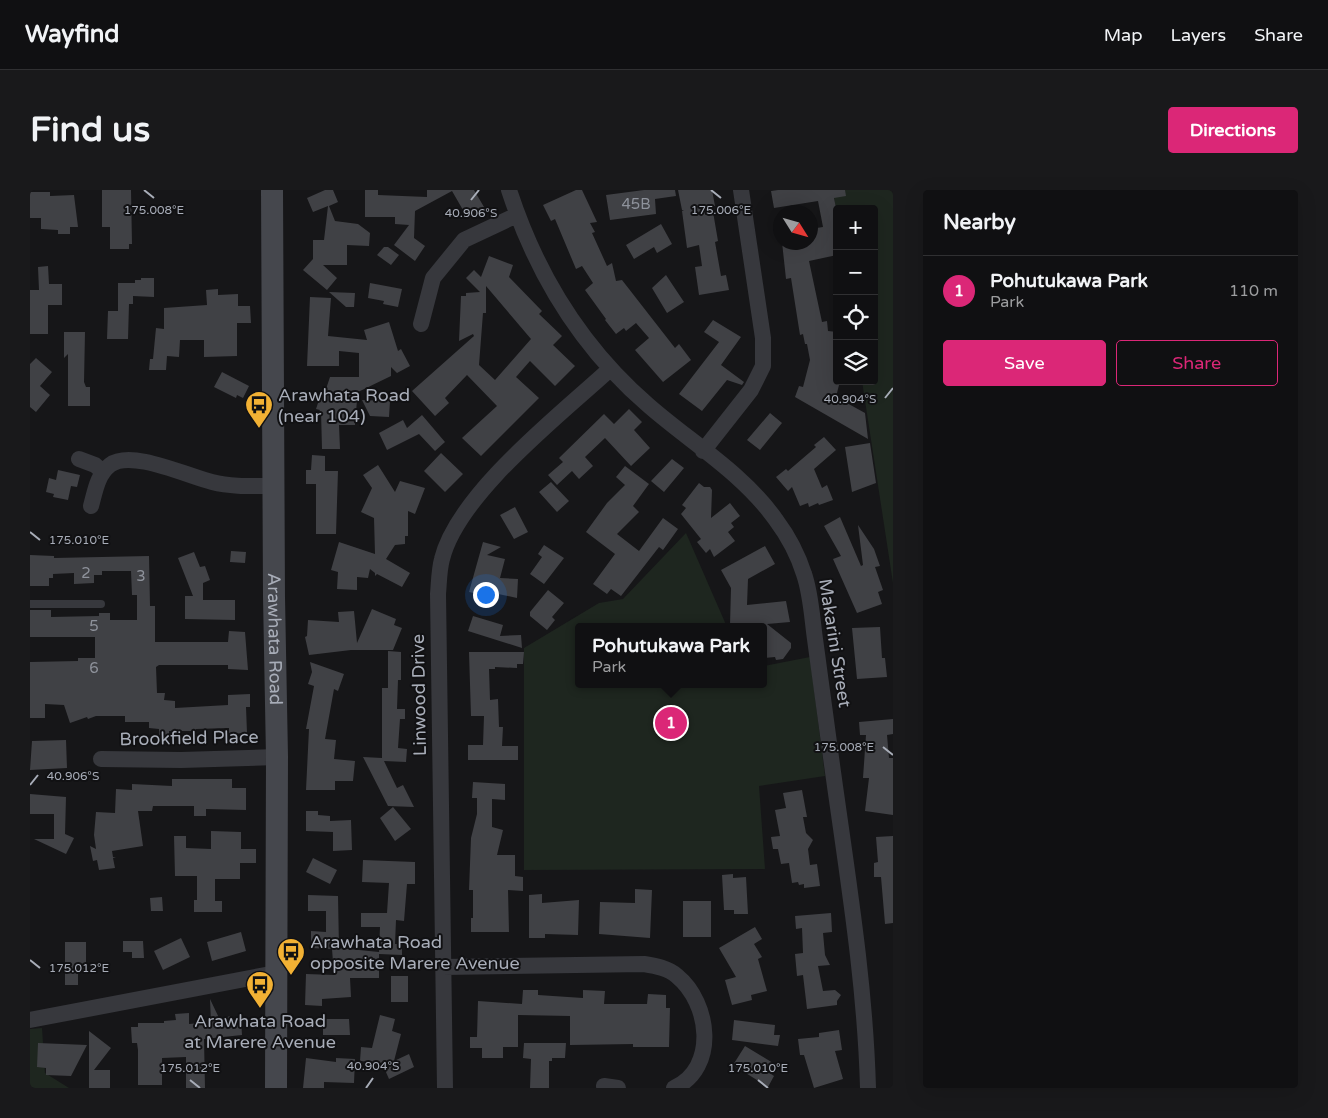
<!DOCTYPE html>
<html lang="en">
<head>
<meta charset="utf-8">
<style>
	:root { --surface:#101012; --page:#19191b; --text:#f1f3f6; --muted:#9c9d9f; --line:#303032; --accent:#db2777 }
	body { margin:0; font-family:"Varela Round",sans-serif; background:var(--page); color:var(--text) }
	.controls { position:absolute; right:15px; top:15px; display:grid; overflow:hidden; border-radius:5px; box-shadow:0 5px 20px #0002 }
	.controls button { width:45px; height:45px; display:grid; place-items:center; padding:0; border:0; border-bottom:1px solid var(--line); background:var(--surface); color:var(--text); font:25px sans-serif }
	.compass { position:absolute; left:743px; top:15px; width:45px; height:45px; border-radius:50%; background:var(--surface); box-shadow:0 5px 20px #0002; rotate:127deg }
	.you { position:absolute; left:455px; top:404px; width:18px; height:18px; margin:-12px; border:4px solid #fff; border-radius:50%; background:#1a73e8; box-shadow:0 0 0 8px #1a73e833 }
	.badge { display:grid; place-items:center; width:32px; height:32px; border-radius:50%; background:var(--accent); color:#fff; font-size:16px; font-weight:700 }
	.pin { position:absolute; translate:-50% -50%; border:2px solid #fff; box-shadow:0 1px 5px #0006 }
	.popup { position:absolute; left:545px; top:433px; width:192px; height:65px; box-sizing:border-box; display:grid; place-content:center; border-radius:5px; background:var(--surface); filter:drop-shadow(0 1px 4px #0005); font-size:16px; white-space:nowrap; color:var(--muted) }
	.popup b { font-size:19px; color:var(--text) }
	.popup::after { content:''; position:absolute; left:50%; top:100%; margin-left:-10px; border:10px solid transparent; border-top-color:var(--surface) }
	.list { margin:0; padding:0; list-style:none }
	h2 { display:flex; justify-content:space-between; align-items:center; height:65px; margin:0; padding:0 20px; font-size:21px }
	h2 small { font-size:16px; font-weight:400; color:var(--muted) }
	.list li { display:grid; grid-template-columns:32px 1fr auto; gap:15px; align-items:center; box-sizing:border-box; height:70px; padding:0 20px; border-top:1px solid var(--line) }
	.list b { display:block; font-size:19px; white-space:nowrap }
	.list p { margin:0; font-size:16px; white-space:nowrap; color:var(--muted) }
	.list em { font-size:16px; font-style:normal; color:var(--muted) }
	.actions { display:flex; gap:10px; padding:15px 20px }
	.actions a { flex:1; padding:11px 0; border:1px solid var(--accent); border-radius:5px; text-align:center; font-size:18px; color:var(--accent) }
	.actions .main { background:var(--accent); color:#fff }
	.icon { flex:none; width:28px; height:28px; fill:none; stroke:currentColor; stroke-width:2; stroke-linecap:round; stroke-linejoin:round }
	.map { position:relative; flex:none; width:863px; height:898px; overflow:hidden; border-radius:5px }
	header { display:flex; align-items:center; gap:30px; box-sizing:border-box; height:70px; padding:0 25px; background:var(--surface); border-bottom:1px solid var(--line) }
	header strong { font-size:24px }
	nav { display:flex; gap:28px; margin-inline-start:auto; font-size:18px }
	.intro { display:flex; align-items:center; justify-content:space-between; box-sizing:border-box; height:120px; padding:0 30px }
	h1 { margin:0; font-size:35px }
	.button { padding:12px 22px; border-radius:5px; background:var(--accent); color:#fff; font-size:18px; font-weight:700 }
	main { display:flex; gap:30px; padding:0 30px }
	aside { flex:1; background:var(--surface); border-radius:5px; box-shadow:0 5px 20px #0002 }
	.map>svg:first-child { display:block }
</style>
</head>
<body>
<header>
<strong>Wayfind</strong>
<nav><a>Map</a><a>Layers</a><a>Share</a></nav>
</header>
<div class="intro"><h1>Find us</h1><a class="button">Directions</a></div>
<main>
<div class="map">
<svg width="863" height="898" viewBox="0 0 863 898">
	<rect width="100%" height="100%" fill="#161618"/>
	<path fill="#1e261f" d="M803 0H863V393L832 191H844V19H807V27Z
		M656 343 697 437H548V494H734V476L780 467 795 586 729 596 735 679 494 680V458L569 413 593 409Z
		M12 838 15 883 39 898H0V839Z"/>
	<path fill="#404145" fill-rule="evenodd" d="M72 0H101L102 54H99V59H80V37H72Z
		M295 0H303L308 12 299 16 305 31 328 34 340 43 339 56 317 55V75H293L307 88 297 100 273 80 283 69V50H294L298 16 283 22 277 8Z
		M335 0H348V5L397 7V0H444L454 17 437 27 422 1 385 21 384 48 395 56 385 71 364 55 379 35 365 34V27H335Z
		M546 0H552L567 32 560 33 565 42 562 43 577 76 582 73 586 91 592 90 645 158 649 154 661 170 633 192 605 160 619 148 606 133 596 141 594 138 586 144 575 130 576 129 555 100 563 93 552 76 546 79 525 29 521 31 513 15Z
		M614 0H645L646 6 625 9 626 24 580 30 576 5Z
		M648 0H682L685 16H682L688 51 685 52 691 86 696 85 699 100 669 105 665 77 672 76 669 55 657 58 652 21 654 20H652Z
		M748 0H815L816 6 804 8 807 23V65L779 71 792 132 797 131 798 141 807 142V191H810L806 207 835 223 838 249 765 207 769 196 773 197 780 170 777 154H775L773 144 770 145 761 88 756 89 752 52H780V39L793 37 788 11 744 18 741 1Z
		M0 2H20V6L44 5 48 37H40V44H28V40L11 39V28H0Z
		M631 34 642 54 627 63 624 57 604 69 596 55Z
		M354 57H358L369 65 361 75 347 65Z
		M459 66 483 75 479 87 512 121 509 124 532 146 523 155 545 176 525 196 500 171 486 187 509 208 451 266 432 248 467 216 437 185 415 208 419 213 405 226 382 201 444 146 443 144 429 151 431 106H436V103L450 102 436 88 444 80 451 87ZM456 96 501 149 465 190 449 175 453 123H456Z
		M18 76 19 94H32V115H18V144H0V100H9L8 77Z
		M636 85 654 112 637 123 622 98Z
		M111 88H124V107L103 106V114H99L98 149H77L78 121H88V93H105V90H111Z
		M340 93 372 99 368 117 353 114 354 111 338 108Z
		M188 99V105L208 104V116H220L221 133H207V166L174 167V150H150L149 167 137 166 136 180H119L120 169H123L126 138 134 139V118L177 115 176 100Z
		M299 102 325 103 324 117H316Z
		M280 107 301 108 298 146 337 150 334 140 359 132 368 161 371 159 380 176 367 183 361 177V186L328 202 327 201V203L315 209 327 210 325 235H309L310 259H292L291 221 289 222 290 220 286 219 290 207 293 208 300 187H329V163L309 161V176H277Z
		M683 130 711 147 691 175 714 192 712 195 697 190 672 221 649 204 689 152 674 142Z
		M34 142H55L54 192 56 197H60V216H38V164L34 168Z
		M6 168 22 182 10 196 20 205 6 222 0 217V174Z
		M192 182 219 196 213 208 207 205 206 208 184 197Z
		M332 210 360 211 359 227 340 226Z
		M599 219 612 232 604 240 620 258 601 276 575 248 555 267 563 276 549 289 542 281 527 295 518 285 533 272 529 268 574 224 584 234Z
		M740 223 752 233 730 260 717 250Z
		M392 225 415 252 405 261 389 244 357 260 349 243 373 230 377 238Z
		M794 247 806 260 784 279 792 298 797 295 803 310 789 315 788 313 779 317 778 313 770 316 762 297 758 301 746 287 756 279 758 281 786 257 784 255Z
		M840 253 846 293 822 302 815 257Z
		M411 263 433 284 415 302 394 281Z
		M282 265 295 266V281H308L306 344H286V294H276V280H281Z
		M642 269 654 278 634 302 621 291Z
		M348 275 365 302 370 291 395 298 385 324 378 321V346H375V354L365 355 356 369 380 383 372 397 347 384 345 386V383L340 379 338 388 327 387V400L307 399 308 382 301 380 309 352 345 364 344 328 331 322 342 298 333 285Z
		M595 276 619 294 603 316 609 322 587 344 609 361 633 328 648 339 633 360 629 357 591 406 581 399 577 404 563 394 585 364 556 342 577 313 595 295 586 287Z
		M28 280 50 285 47 297 41 296 38 310 23 307 24 304 16 302 19 288 26 290Z
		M521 292 539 311 527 322 509 302Z
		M669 293 674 297H680L682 300 681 328 700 313 710 326 701 333 704 337 698 342 705 351 684 367 680 359 676 363 667 352 671 349 651 324 656 318 652 315Z
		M485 317 498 342 484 349 470 325Z
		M810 327 831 376 833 375 828 335 844 359 850 376 845 377 853 400 848 402 852 414 827 423 803 369 811 366 794 336Z
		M453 352 471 357 457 365 475 369 470 388 488 389 487 408 454 401 453 405 439 402Z
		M514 355 534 368 514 394 500 384 512 367 508 364Z
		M735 356 745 374 718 389 717 415 756 411 760 432 737 434 761 453V458L753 469 746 470 745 467 734 468V436L700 435 701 398 691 380Z
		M201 361 216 362 215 373 200 372Z
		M164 362 170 377 175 376 180 390 173 393V410H205V430L155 429V406H163L148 368Z
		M0 365 24 366V368L119 366 120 416H125V452H198L199 441 215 442 218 480 198 479V475H129L126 477 127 503H135L134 510 145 511V518L198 515V505L220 504V517H216L217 543 199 544V538L166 539V541H139V547H129V539L119 538V532H95V526H66L58 529 57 527 40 533 34 515 15 514V528H0V472L48 471V468H65V447H0V420H21V427L69 426V423H80V430H107V405H102L101 381H72V385H64V393L44 394V383L23 384V388H19V396H0Z
		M518 400 534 413 522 427 525 430 517 440 500 426V422Z
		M342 419 366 429 364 435 372 438 363 460H321L279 465 275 447 277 446 278 430 309 432 308 422 324 421 327 453Z
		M443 426 473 435 470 446 491 445 492 458 438 441Z
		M850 437 852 468H855L857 487 827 489 822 438Z
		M358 461 371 462V490H368L367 519H375V529H370L368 558 377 559 376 572 354 571 367 598 373 595 384 617 358 616 333 567 352 568V498H358Z
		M439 462H494L493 474H487V478L465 477V479H459L460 510 468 509 469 537H473L472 556H488V570H438V555H453L454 526H441Z
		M280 472 314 484 308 501 304 499 295 549 306 550 304 569 325 571 323 591H305V600H276L279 539H276L284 496 278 494 282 482Z
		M863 529V544L857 545 859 568H863V625L835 621 839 588H833L836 545H830L829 532Z
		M36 550 37 578 0 580 2 551Z
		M142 589H202V598H216V620L176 619V626H164V616H123L122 621H108L113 656 82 661 83 667 86 668H83L85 678 69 680 67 670 63 671 60 656 66 659 64 645 66 622 85 623 86 599 102 600V594L142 596Z
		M443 592 475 594V610L462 609V637L473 640 467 665H485V686L493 687V701L478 700 479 742H441V728H443V700H439L441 648 447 624V608H442Z
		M772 600 777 627H773L776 643 783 650 778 659 780 675 787 674 790 696 774 698V694L769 695 768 692 762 693 759 673 751 674 748 659H743L741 647 750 646 745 620 756 618 753 603Z
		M0 604 36 607 35 644 44 648 36 664 4 649H24V624H0Z
		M363 617 381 639 365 651 350 628Z
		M276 621H288V625L300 626V631L321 630 322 660 303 661V642L276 641Z
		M181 641 211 642V659H226V673H210V689H185V711H192V722H164V710H167V686H145L144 646H156V658L181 659Z
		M863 646V733L855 734 851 687H844V673L848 672 846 647Z
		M283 668 307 680 300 694 276 682Z
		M333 670 385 672V694H377L374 731 366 730 365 754H372V765L349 764V788H320L321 807 292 809V816L275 815 276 784 304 785 302 759 281 758V741L296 742V721H278V705L308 706 309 758 349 762 350 737H331V723H357L359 693 332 692Z
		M703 684V688L716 687 718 724H704V720H694L692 685Z
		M605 699 622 700 620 748 569 744 570 712 605 713Z
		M512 704V713L549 710 548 745 515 744V748H499V705Z
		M132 707 133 721H121L120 708Z
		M653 711H681V747H653Z
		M801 723 802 742 793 743 795 765 800 775 788 776 793 801 805 800 811 805 807 811V815L777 819 773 785 767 786 765 764 773 763 772 738 766 739 765 726Z
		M725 737 732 749 724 754 732 767 728 769 737 801 721 805 722 810 702 815 695 790 706 787 689 758Z
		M211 742 216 761 182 771 177 752Z
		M151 748 160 767 133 780 124 761Z
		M93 751H113L114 768H102V762H93Z
		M35 752H56V782H48V795H35Z
		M361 786H378V812H361Z
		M493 800H508V805L553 808V800L575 801 574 814H617L618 804 636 805V818H640L639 857H603V854L540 855V826L488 825V857H473V868H452V858H440V847H447L448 811 492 814Z
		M180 809 190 830 200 826V830L211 829 212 845 174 849 175 898H156V867L132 868V895H108V860L107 853H102L101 837H108V833H134V831L146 830 145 824 159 823V834L181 832Z
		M350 825 365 829 362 841 371 844 364 871 379 864 384 877 359 889 352 873 330 871 331 857 342 858Z
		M293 829H319L320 845H293Z
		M704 830 745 835 744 845H750L748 856 702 850Z
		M809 840 812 860 805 861 813 889 784 898 774 865H770L768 849 789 847V843Z
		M59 841 81 858 64 880H80V898H59Z
		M8 853 57 855 41 886 16 885V878L7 877Z
		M494 853H536L535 868H522V871H519V898H500L501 869 493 868Z
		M715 856 743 873 738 882 744 886 738 897 703 875Z
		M276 868 306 872V868L325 869 324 893 294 892V898H273Z"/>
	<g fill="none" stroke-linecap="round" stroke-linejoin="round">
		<path stroke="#37383d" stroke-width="8" d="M0 414H71"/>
		<path stroke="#37383d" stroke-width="16" d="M479 0C506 83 552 158 618 215 660 252 713 283 746 330 758 346 768 365 774 384 781 404 782 428 785 449 790 486 795 523 800 560 815 672 835 785 838 898
			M391 134 403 88 434 50 487 25
			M673 261 721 200 733 176V148L711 0
			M49 269 65 275 73 282
			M61 316C65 302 67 285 80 275 101 259 157 286 182 292 202 297 222 296 243 296
			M71 569 151 570 247 567
			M413 777 614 774C626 776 638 778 647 786 680 813 688 878 644 898
			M0 830 246 783
			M574 896 588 898
			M415 898 408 404C409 393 409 380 412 369 428 304 530 225 580 179"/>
		<path stroke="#45474d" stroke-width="22" id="s1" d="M242 0 244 407 247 567 246 898"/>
	</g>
	<path fill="none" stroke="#a8adb8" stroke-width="2" d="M114 0 124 8M681 0 691 8M441 10 449 0M855 208 863 198M0 342 10 350M853 557 863 565M0 595 8 585M0 770 10 778M160 890 170 898M728 890 738 898M336 898 343 888"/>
	<defs>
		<symbol id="bus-pin" viewBox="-11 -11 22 30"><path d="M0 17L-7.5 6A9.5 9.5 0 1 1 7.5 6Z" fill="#f2b134" stroke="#111113"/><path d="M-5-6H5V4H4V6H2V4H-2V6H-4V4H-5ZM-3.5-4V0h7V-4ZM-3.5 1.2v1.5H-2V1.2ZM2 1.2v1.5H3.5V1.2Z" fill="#111"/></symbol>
	</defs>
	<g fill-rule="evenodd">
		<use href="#bus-pin" x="213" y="199" width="32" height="43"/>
		<use href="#bus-pin" x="245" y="746" width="32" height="43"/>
		<use href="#bus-pin" x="214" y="779" width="32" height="43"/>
	</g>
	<g text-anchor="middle" stroke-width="4" stroke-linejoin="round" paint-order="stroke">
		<g font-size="15" fill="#8e929b">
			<text x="606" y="19">45B</text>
			<text x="56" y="388">2</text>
			<text x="111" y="391">3</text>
			<text x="64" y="441">5</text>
			<text x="64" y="483">6</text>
		</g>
		<g font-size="18" fill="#a8adb8" stroke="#111113" text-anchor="start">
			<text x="248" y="211">Arawhata Road<tspan x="248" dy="21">(near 104)</tspan></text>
			<text x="280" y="758">Arawhata Road<tspan x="280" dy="21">opposite Marere Avenue</tspan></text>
			<text x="230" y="837" text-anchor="middle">Arawhata Road<tspan x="230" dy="21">at Marere Avenue</tspan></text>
		</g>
		<g font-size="18" fill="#a8adb8" stroke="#111113">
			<text dy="6" stroke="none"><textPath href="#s1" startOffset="449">Arawhata Road</textPath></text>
			<text transform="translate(805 453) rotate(81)" y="6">Makarini Street</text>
			<text transform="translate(389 505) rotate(-91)" y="6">Linwood Drive</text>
			<text transform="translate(159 548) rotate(-1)" y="6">Brookfield Place</text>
		</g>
	</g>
	<g font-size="12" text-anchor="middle" fill="#a8adb8" stroke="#111113" stroke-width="4" stroke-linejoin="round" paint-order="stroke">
		<text x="124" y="24">175.008°E</text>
		<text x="691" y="24">175.006°E</text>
		<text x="441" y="27">40.906°S</text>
		<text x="820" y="213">40.904°S</text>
		<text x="49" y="354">175.010°E</text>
		<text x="814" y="561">175.008°E</text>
		<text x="43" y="590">40.906°S</text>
		<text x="49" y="782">175.012°E</text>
		<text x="343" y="880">40.904°S</text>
		<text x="160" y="882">175.012°E</text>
		<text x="728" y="882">175.010°E</text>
	</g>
</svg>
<div class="controls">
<button>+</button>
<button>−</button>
<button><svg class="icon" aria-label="locate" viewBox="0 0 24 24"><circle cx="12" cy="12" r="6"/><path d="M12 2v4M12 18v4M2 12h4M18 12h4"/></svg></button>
<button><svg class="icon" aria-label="layers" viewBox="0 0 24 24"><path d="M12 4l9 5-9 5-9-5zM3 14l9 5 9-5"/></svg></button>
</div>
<svg class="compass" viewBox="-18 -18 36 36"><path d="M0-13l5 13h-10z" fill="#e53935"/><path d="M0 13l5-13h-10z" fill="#9c9d9f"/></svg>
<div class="you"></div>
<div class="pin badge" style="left:641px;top:533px">1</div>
<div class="popup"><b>Pohutukawa Park</b>Park</div>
</div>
<aside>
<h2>Nearby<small></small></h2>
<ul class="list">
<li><span class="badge">1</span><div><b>Pohutukawa Park</b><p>Park</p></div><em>110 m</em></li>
</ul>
<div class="actions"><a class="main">Save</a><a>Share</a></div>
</aside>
</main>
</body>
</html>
